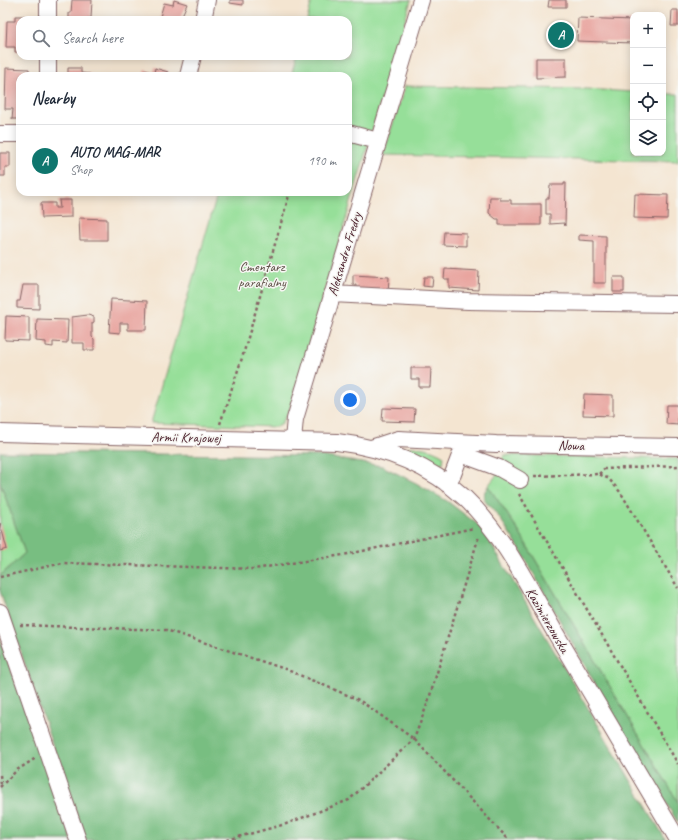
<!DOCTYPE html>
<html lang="en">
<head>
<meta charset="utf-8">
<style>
	:root { --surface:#fff; --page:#f6f6f7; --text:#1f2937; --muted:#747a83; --line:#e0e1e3; --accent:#0f766e }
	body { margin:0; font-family:Caveat,sans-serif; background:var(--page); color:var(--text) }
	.controls { position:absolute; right:12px; top:12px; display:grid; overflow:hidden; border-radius:8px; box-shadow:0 2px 10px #0003 }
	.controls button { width:36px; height:36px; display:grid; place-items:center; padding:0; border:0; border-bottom:1px solid var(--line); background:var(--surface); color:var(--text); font:20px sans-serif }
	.you { position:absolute; left:350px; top:400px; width:14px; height:14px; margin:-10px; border:3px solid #fff; border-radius:50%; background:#1a73e8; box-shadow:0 0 0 6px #1a73e833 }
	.badge { display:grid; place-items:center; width:26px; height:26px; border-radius:50%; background:var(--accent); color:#fff; font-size:13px; font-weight:700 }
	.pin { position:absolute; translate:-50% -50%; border:2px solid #fff; box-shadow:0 1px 4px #0006 }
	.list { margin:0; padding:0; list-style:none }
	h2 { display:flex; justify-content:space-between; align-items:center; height:52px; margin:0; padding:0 16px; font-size:17px }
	h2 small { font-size:13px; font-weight:400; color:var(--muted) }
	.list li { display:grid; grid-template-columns:26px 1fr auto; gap:12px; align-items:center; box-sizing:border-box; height:72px; padding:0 16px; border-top:1px solid var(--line) }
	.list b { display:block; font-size:15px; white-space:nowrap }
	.list p { margin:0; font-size:13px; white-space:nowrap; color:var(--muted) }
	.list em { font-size:13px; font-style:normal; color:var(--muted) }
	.icon { flex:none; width:22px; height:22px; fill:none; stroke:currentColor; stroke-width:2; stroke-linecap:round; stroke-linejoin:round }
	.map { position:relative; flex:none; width:678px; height:840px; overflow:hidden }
	.search { position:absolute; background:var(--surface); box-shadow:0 2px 10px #0003; left:16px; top:16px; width:336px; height:44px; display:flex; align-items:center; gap:10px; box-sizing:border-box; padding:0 14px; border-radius:12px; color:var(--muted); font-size:15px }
	.panel { position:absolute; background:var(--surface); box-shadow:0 2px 10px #0003; left:16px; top:72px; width:336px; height:124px; border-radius:12px }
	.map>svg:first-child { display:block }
</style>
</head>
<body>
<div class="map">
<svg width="678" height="840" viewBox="0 0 678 840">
	<rect width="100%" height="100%" fill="#f6f6f2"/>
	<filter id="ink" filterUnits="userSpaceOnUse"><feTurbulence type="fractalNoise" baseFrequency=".025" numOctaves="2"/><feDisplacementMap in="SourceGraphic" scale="8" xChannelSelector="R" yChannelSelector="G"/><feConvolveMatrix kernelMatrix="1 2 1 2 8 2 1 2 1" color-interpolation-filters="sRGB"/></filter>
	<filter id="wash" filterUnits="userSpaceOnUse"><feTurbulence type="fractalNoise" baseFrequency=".012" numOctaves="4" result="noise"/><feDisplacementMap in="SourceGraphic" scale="16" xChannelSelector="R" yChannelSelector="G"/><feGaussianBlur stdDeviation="0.9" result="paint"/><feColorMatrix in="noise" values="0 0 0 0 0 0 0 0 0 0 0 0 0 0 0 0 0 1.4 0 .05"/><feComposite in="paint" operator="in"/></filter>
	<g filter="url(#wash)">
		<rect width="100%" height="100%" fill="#f4e5d1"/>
		<path fill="#96df99" stroke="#707f62" d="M312 0H411L289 411 282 423 276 427 151 423 218 192H348V76H291L297 56H348V20H307Z
			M405 86 586 89 633 92V153H663V94H678V161L383 155Z
			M411 447C424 447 433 449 444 456L443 463 434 464 404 448Z
			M504 455 678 459V802L516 527 488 486 498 473Z
			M0 482 25 553 0 576Z"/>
		<path fill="#78be81" stroke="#616e56" d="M0 452 321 456 356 462 382 466 416 483 447 501 481 527 666 840H85L0 591V576L25 553 0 482Z
			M488 486 516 527 678 802V823L598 689 521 551 499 517 484 500V493Z
			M0 639 72 840H0Z"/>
		<g id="blocks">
			<path fill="#e8a19b" d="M72 0H92L91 18 69 20V13H71Z
				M174 0 187 4 180 20H159L164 3 173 5Z
				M230 0H243V5L230 3Z
				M549 0H566V7H548Z
				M672 10H678V26H671Z
				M15 16H29V20H20V52H15V47H6L7 21H15Z
				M578 18 633 20V43L577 41Z
				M536 58H566V77L536 78Z
				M6 68 29 69V76H20V119H12L13 109H5Z
				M68 68H81V73L90 74V76H68Z
				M155 68 168 72 167 76H143L145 70 154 73Z
				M0 153H10V167H5V176H0Z
				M564 183H566L565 226 564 223 550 224V214H546V198H549L550 185H564Z
				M635 194 668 195 667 219 634 218Z
				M490 197H500V200H511V204H541V225H499V219H496L489 213Z
				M59 200H71V217L42 218 41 203H55V208H60Z
				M79 218 107 219V240H80Z
				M444 232 466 233V246L443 245Z
				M579 235 606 236V283H594V241L579 240Z
				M445 269 479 271 478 290 449 288V279H444Z
				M353 275 389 277 388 294 355 292 356 285H353Z
				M424 277H433L432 287 423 286Z
				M613 277H624V292H613Z
				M23 285H39V309L17 308V301H20Z
				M111 299 147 301 146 330H128V323H120V333L109 332Z
				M88 315 94 317V322L92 323V337L94 339V350H84V343H72V317Z
				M6 316 29 317V341L5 340Z
				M37 319 68 320 67 343 53 342V347L46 346V342L36 341Z
				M411 368H431L430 387H419V379H411Z
				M584 394 613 395V416L583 415Z
				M667 405H678V425L666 424Z
				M383 408 415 409 414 422 382 421Z
				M0 523 7 549 0 551Z"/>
		</g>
	</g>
	<g filter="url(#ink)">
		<use href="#blocks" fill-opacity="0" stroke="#866465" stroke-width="1"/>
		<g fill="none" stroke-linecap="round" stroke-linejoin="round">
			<defs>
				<path id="minor" d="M48 0V20
					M203 20 207 0
					M48 56V76
					M188 76 193 56
					M348 133 378 141
					M0 134H20
					M332 294 468 301 678 304
					M0 433 337 442C385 448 429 465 465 498 504 535 529 588 556 634 597 702 637 771 678 840
					M293 440 295 419 421 0
					M371 448 398 439 496 444 678 447
					M461 454 499 468 520 480
					M447 484 453 474 464 445
					M0 612 78 840"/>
			</defs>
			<use href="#minor" stroke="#866465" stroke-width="18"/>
			<path stroke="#866465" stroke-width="2.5" stroke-dasharray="3 3" stroke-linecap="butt" d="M220 424 243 355 290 192
				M599 474 604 469 678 466
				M534 476 599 474 609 479 621 493 678 588
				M519 494 678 764
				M0 577 63 563 254 569 343 555 474 528
				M20 625 166 630 285 669 359 700 414 739 509 840
				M0 775 1 784
				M0 787 17 770 36 758
				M227 840 286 824 349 800 414 739 428 702 479 536"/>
			<use href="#minor" stroke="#fff" stroke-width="16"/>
		</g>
	</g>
	<g text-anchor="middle" stroke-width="3" stroke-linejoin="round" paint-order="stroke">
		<g font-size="14" fill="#4a1f2b" stroke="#f6f6f2">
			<text transform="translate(344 254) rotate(-73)" y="5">Aleksandra Fredry</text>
			<text transform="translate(186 437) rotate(1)" y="5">Armii Krajowej</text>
			<text transform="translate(571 445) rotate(1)" y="5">Nowa</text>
			<text transform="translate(548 620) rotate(60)" y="5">Kazimierzowska</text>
		</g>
		<g font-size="14" fill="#5d4f46" stroke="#f6f6f2">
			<text x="262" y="271">Cmentarz<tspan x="262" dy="16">parafialny</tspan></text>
		</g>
	</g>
</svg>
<div class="controls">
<button>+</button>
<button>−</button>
<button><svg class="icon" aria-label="locate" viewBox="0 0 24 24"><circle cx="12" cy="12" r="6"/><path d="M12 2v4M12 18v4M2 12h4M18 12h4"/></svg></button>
<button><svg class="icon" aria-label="layers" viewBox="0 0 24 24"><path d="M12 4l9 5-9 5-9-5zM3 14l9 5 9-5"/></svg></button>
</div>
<div class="you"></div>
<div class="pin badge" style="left:561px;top:35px">A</div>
<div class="search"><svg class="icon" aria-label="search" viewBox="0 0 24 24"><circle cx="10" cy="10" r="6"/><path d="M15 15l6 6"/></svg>Search here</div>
<section class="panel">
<h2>Nearby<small></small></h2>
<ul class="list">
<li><span class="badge">A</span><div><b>AUTO MAG-MAR</b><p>Shop</p></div><em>190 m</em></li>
</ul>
</section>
</div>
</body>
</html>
